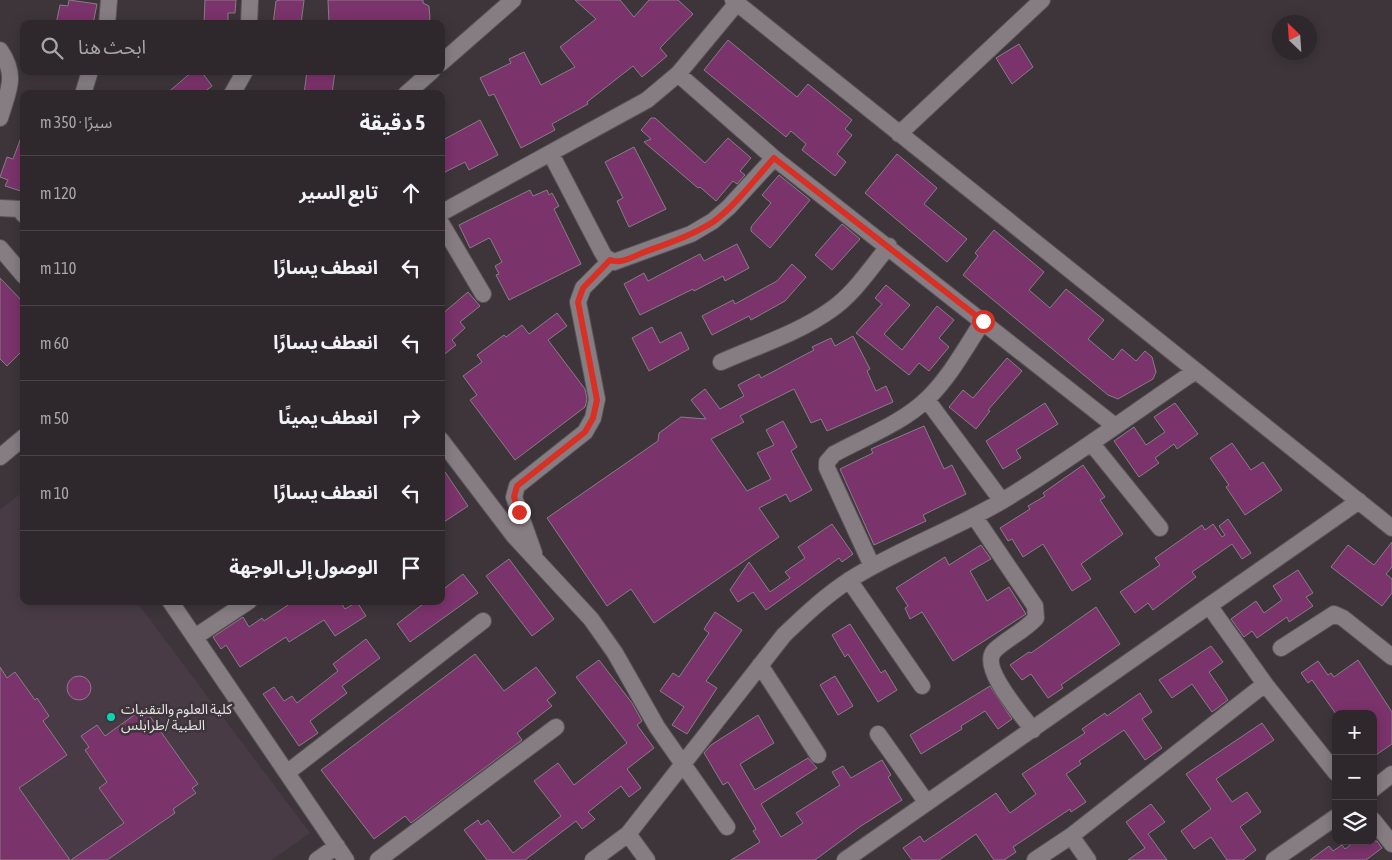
<!DOCTYPE html>
<html lang="ar">
<head>
<meta charset="utf-8">
<style>
	:root { --surface:#2e282c; --page:#3a3438; --text:#f1f3f6; --muted:#a7a6a9; --line:#494448 }
	body { margin:0; font-family:"Asap Condensed","Noto Sans Arabic",sans-serif; background:var(--page); color:var(--text); direction:rtl }
	.controls { position:absolute; right:15px; bottom:15px; display:grid; overflow:hidden; border-radius:10px; box-shadow:0 2px 12px #0003 }
	.controls button { width:45px; height:45px; display:grid; place-items:center; padding:0; border:0; border-bottom:1px solid var(--line); background:var(--surface); color:var(--text); font:25px sans-serif }
	.compass { position:absolute; left:1272px; top:15px; width:45px; height:45px; border-radius:50%; background:var(--surface); box-shadow:0 2px 12px #0003; rotate:335deg }
	.stop { position:absolute; width:15px; height:15px; margin:-11px; border:4px solid #d93025; border-radius:50%; background:#fff }
	.stop.end { background:#d93025; border-color:#fff; box-shadow:0 1px 5px #0008 }
	.list { margin:0; padding:0; list-style:none }
	h2 { display:flex; justify-content:space-between; align-items:center; height:65px; margin:0; padding:0 20px; font-size:21px }
	h2 small { font-size:16px; font-weight:400; color:var(--muted) }
	.list li { display:grid; grid-template-columns:32px 1fr auto; gap:15px; align-items:center; box-sizing:border-box; height:75px; padding:0 20px; border-top:1px solid var(--line) }
	.list b { display:block; font-size:19px; white-space:nowrap }
	.list em { font-size:16px; font-style:normal; color:var(--muted) }
	.icon { flex:none; width:28px; height:28px; fill:none; stroke:currentColor; stroke-width:2; stroke-linecap:round; stroke-linejoin:round }
	.map { position:relative; flex:none; width:1392px; height:860px; overflow:hidden; direction:ltr }
	.search { position:absolute; background:var(--surface); box-shadow:0 2px 12px #0003; left:20px; top:20px; width:425px; height:55px; display:flex; align-items:center; gap:12px; box-sizing:border-box; padding:0 18px; border-radius:10px; color:var(--muted); font-size:19px }
	.panel { position:absolute; background:var(--surface); box-shadow:0 2px 12px #0003; left:20px; top:90px; width:425px; height:515px; border-radius:10px; direction:rtl }
	.map>svg:first-child { display:block }
</style>
</head>
<body>
<div class="map">
<svg width="1392" height="860" viewBox="0 0 1392 860">
	<rect width="100%" height="100%" fill="#3d353a"/>
	<path fill="#483b45" d="M24 491V601H136L310 833 272 860H0V510Z"/>
	<path fill="#7b336b" stroke="#867e84" d="M69 0 97 4 93 24H56L60 5 68 6Z
		M205 0H236L235 13H228V24H204Z
		M280 0H304L301 24H273L276 1Z
		M328 0H423V3L429 6 430 19 424 24H329Z
		M575 0H620L634 17 649 0H678L693 14 660 48 667 56 642 77 633 66 587 102 588 104 552 124 555 130 521 148 494 94 489 96 480 78 511 63 509 59 524 52 541 85 575 67 560 47 596 19Z
		M728 40 797 97 808 84 852 120 845 129 852 135 837 154 846 162 835 176 802 150 806 144 791 131 786 137 704 70Z
		M1019 44 1033 67 1012 84 996 58Z
		M193 71H201L212 86 202 94H166Z
		M307 71H335L332 94H304Z
		M651 118H655L705 163 728 138 751 158 740 171 745 175 737 184 733 181 716 201 700 187 698 188 644 142 651 139 641 130Z
		M480 120 498 155 469 170 465 162 441 174V141Z
		M22 135H24V192L5 186 8 180 0 177 7 157 13 159Z
		M634 147 666 209 629 227 617 201 623 198 605 162Z
		M897 154 937 188 924 204 967 239 947 262 865 193Z
		M779 175 810 200 770 248 751 231V227L771 203 762 195Z
		M530 190 533 196 547 190 549 195 552 193 559 206 554 209 581 264 509 300 496 275 499 274 495 266 502 262 491 240 489 238 470 248 459 225Z
		M842 224 860 239 832 270 815 255Z
		M994 230 1044 272 1029 290 1050 308 1066 289 1104 320 1088 339 1113 360 1122 349 1136 361 1145 351 1152 357 1156 372 1153 379 1118 399 1108 395 963 275 978 256 975 253Z
		M737 244 749 268 725 281 723 276 694 291 693 289 640 315 624 284 644 273 648 281 700 254 704 261Z
		M792 264 806 277 785 301 751 320 749 316 712 335 702 316 733 300 735 304 777 281Z
		M0 278 24 303V349L7 366 0 359Z
		M886 285 910 305 884 334 902 350 937 306 954 320 939 338 949 347 929 371 919 363 909 375 856 333 882 304 875 298Z
		M468 292 480 306 460 322 465 328 452 340 456 345 441 357V315Z
		M557 313 567 326 548 340 585 389 587 399 585 407 515 460 470 400 477 395 463 376 482 362 477 355 504 335 506 337 522 325 529 334Z
		M652 327 660 343 681 332 689 349 649 371 632 338Z
		M853 336 870 369 867 371 876 391 886 386 893 402 827 431 821 419 811 423 794 389 740 416 744 422 711 439 747 491 771 479 757 453 774 445 766 430 783 421 797 447 791 451 812 490 790 502 786 494 759 508 779 537 654 623 631 589 607 606 547 518 658 441 659 433 681 417 706 419 691 400 705 389 720 409 744 396 738 385 759 374 761 378 814 350 812 347 831 338 835 346Z
		M1007 358 1022 371 988 410 990 411 976 429 949 407 963 390 973 398Z
		M1045 403 1058 424 1016 450 1021 458 1003 469 986 441Z
		M1175 403 1198 434 1177 449 1174 444 1155 458 1159 463 1139 477 1114 441 1134 427 1146 445 1165 432 1154 417Z
		M924 426 944 469 952 465 966 494 923 515 926 521 874 545 840 469 873 453 871 449Z
		M1232 443 1251 470 1263 462 1282 490 1245 515 1226 487 1229 485 1210 458Z
		M1083 465 1105 497 1100 500 1123 534 1081 564 1091 579 1072 591 1043 544 1023 557 1012 539 1008 541 1000 528 1030 509 1028 506 1045 496 1043 493Z
		M441 466 468 506 441 524Z
		M1228 519 1251 553 1242 559 1232 544 1192 572 1196 577 1153 610 1148 603 1135 613 1120 592 1160 565 1155 558 1202 525 1205 530 1213 524 1222 537 1225 535 1219 526Z
		M832 524 853 554 842 562 839 558 766 610 753 592 738 602 730 590 749 562 770 592 790 578 785 572 805 558 798 547Z
		M1392 542V567L1386 574 1392 579V593L1382 606 1331 567 1348 545 1374 565Z
		M981 545 991 559 970 571 987 601 1009 587 1026 614 953 661 922 612 910 619 905 608 908 606 896 588 945 557 949 565Z
		M509 559 554 619 532 636 486 576Z
		M1298 570 1313 593 1306 597 1313 606 1289 622 1287 617 1257 638 1252 631 1244 637 1231 619 1256 601 1264 613 1282 600 1273 586Z
		M463 574 478 593 410 642 397 624 427 601H441V591Z
		M294 601H340L345 609 357 602 366 616 335 636 324 620 289 642 286 637 240 667 226 645 221 649 213 637 243 617 249 627 262 618 264 621Z
		M1096 607 1120 644 1061 685 1063 688 1048 698 1031 674 1022 680 1010 665 1029 652 1031 653Z
		M715 612 742 630 706 681 717 688 687 734 672 725 684 707 660 691 673 673 679 677 709 633 704 629Z
		M850 624 881 673 885 670 897 690 878 702 848 654 845 657 832 635Z
		M366 639 380 658 342 686 347 693 310 721 318 733 299 746 263 694 274 687 284 701 292 696 297 703 338 671 333 664Z
		M1211 646 1223 662 1209 672 1228 700 1212 712 1192 684 1172 698 1159 680Z
		M475 654 504 691 536 667 556 693 547 700 552 706 517 733 522 740 411 823 405 816 374 839 321 770Z
		M599 660 632 703 642 721 637 725 654 748 627 769 641 788 629 797 621 786 588 812 595 819 582 829 576 821 525 860H487L464 830 478 820 481 825 488 820 513 853 561 816 534 781 558 763 574 785 627 743 576 677Z
		M1358 660 1392 712V744L1373 757V714H1336L1312 680 1308 683 1301 673 1318 661 1328 675 1331 673 1334 677Z
		M0 667 7 678 15 672 35 700 37 698 49 716 43 721 67 755 19 788 70 860H0Z
		M835 676 853 706 838 715 820 685Z
		M67 688a12 12 0 1 1 24 0a12 12 0 1 1-24 0Z
		M990 686 1012 719 998 729 985 711 961 726 962 729 921 754 910 735Z
		M1140 693 1152 712 1142 719 1162 748 1145 760 1124 730 1079 761 1081 764 1066 774 1086 802 1071 812 1070 809 1013 847 1016 852 1004 860H994L976 834 939 860H912L903 848 920 836 924 842 996 793 1010 813 1036 794 1022 774 1085 733 1082 729 1105 713 1107 716Z
		M144 708 198 784 192 788 196 793 173 809 175 813 107 860H71L124 823 99 788 107 782 85 750 89 747 81 736 97 725 105 736Z
		M758 715 774 743 740 764 755 790 808 758 817 768 761 804 781 837 803 823 796 813 840 785 832 772 843 766 851 778 882 760 891 775 888 777 902 800 861 826 815 860H731L760 842 753 831 756 829 728 782 723 785 704 753 711 745Z
		M1262 723 1274 740 1216 779 1232 802 1247 792 1261 812 1240 827 1256 850 1243 860H1227L1211 837 1194 849 1181 831 1211 809 1186 774Z
		M1151 804 1165 822 1148 834 1167 860H1128L1145 848 1126 822Z
		M1356 841H1377L1382 848 1366 860H1310L1329 846 1333 851 1342 845 1345 849Z"/>
	<g fill="none" stroke-linecap="round" stroke-linejoin="round">
		<defs>
			<path id="minor" d="M733 0 1392 528
				M107 24 109 0
				M249 24 250 0
				M0 50C18 76 8 91 0 118
				M441 63 513 0
				M678 74 774 158 1115 426
				M83 94 90 71
				M232 94 245 71
				M406 94 432 71
				M899 134 1042 0
				M551 154 602 252 605 257 614 262 691 234 713 221 729 207 774 158
				M0 208 19 209 24 215
				M441 213 647 100 678 74 737 3
				M441 223 483 294
				M0 248 24 276
				M721 362C757 346 799 333 832 309 855 293 871 267 889 246
				M927 400 1002 501
				M441 440 514 536 591 619 615 653 657 727 727 827
				M1092 444 1160 528
				M0 457 24 437
				M974 516 1035 606 1036 618C1024 631 1008 638 995 650 978 666 1022 715 1033 730
				M534 553 514 497 517 486 585 432 593 418 597 399 578 302 583 288 610 261
				M872 566 827 468V462L834 454C863 438 904 422 927 399 950 377 966 347 983 321
				M849 580 922 686
				M170 601 346 860
				M1210 607 1265 684 1336 773
				M195 637 249 601
				M1281 648 1334 614 1343 618 1392 657
				M760 665 818 755
				M878 734 927 803
				M288 772 483 621
				M1373 789 1392 774
				M1373 820 1392 844
				M628 834 647 860
				M1071 836 1088 860
				M317 860 337 846
				M378 860 556 727
				M593 860 628 834 784 635C805 615 826 595 851 579 899 549 953 530 1002 501 1069 461 1130 415 1194 372
				M845 860 1359 501
				M1035 860 1071 836 1265 684
				M1274 860 1336 817"/>
		</defs>
		<use href="#minor" stroke="#595458" stroke-width="18"/>
		<use href="#minor" stroke="#867d83" stroke-width="16"/>
	</g>
	<g fill="none" stroke-linecap="round" stroke-linejoin="round">
		<path stroke="#d93025" stroke-width="6" d="M519 512 514 497 517 486 585 432 593 418 597 400 578 302 583 288 610 260C620 264 633 257 642 253 666 244 691 236 713 222 736 205 755 179 774 158L983 321"/>
	</g>
	<circle fill="#08d5b5" stroke="#3d353a" stroke-width="2" cx="111" cy="717" r="5"/>
	<g text-anchor="middle" stroke-width="5" stroke-linejoin="round" paint-order="stroke">
		<g font-size="14" fill="#e5e0e4" stroke="#3d353a" text-anchor="start">
			<text x="121" y="714">كلية العلوم والتقنيات<tspan x="121" dy="16">الطبية /طرابلس</tspan></text>
		</g>
	</g>
</svg>
<div class="controls">
<button>+</button>
<button>−</button>
<button><svg class="icon" aria-label="layers" viewBox="0 0 24 24"><path d="M12 4l9 5-9 5-9-5zM3 14l9 5 9-5"/></svg></button>
</div>
<svg class="compass" viewBox="-18 -18 36 36"><path d="M0-13l5 13h-10z" fill="#e53935"/><path d="M0 13l5-13h-10z" fill="#a7a6a9"/></svg>
<div class="stop" style="left:983px;top:321px"></div>
<div class="stop end" style="left:519px;top:512px"></div>
<div class="search"><svg class="icon" aria-label="search" viewBox="0 0 24 24"><circle cx="10" cy="10" r="6"/><path d="M15 15l6 6"/></svg>ابحث هنا</div>
<section class="panel">
<h2>5 دقيقة<small>سيرًا · 350 m</small></h2>
<ul class="list">
<li><svg class="icon" aria-label="ahead" viewBox="0 0 24 24"><path d="M12 20V5M6 11l6-6 6 6"/></svg><div><b>تابع السير</b></div><em>120 m</em></li>
<li><svg class="icon" aria-label="left" viewBox="0 0 24 24"><path d="M17 20v-9H6M10 6l-5 5 5 5"/></svg><div><b>انعطف يسارًا</b></div><em>110 m</em></li>
<li><svg class="icon" aria-label="left" viewBox="0 0 24 24"><path d="M17 20v-9H6M10 6l-5 5 5 5"/></svg><div><b>انعطف يسارًا</b></div><em>60 m</em></li>
<li><svg class="icon" aria-label="right" viewBox="0 0 24 24"><path d="M7 20v-9h11M14 6l5 5-5 5"/></svg><div><b>انعطف يمينًا</b></div><em>50 m</em></li>
<li><svg class="icon" aria-label="left" viewBox="0 0 24 24"><path d="M17 20v-9H6M10 6l-5 5 5 5"/></svg><div><b>انعطف يسارًا</b></div><em>10 m</em></li>
<li><svg class="icon" aria-label="arrive" viewBox="0 0 24 24"><path d="M6 21V4h12l-3 4 3 4H6"/></svg><div><b>الوصول إلى الوجهة</b></div></li>
</ul>
</section>
</div>
</body>
</html>
